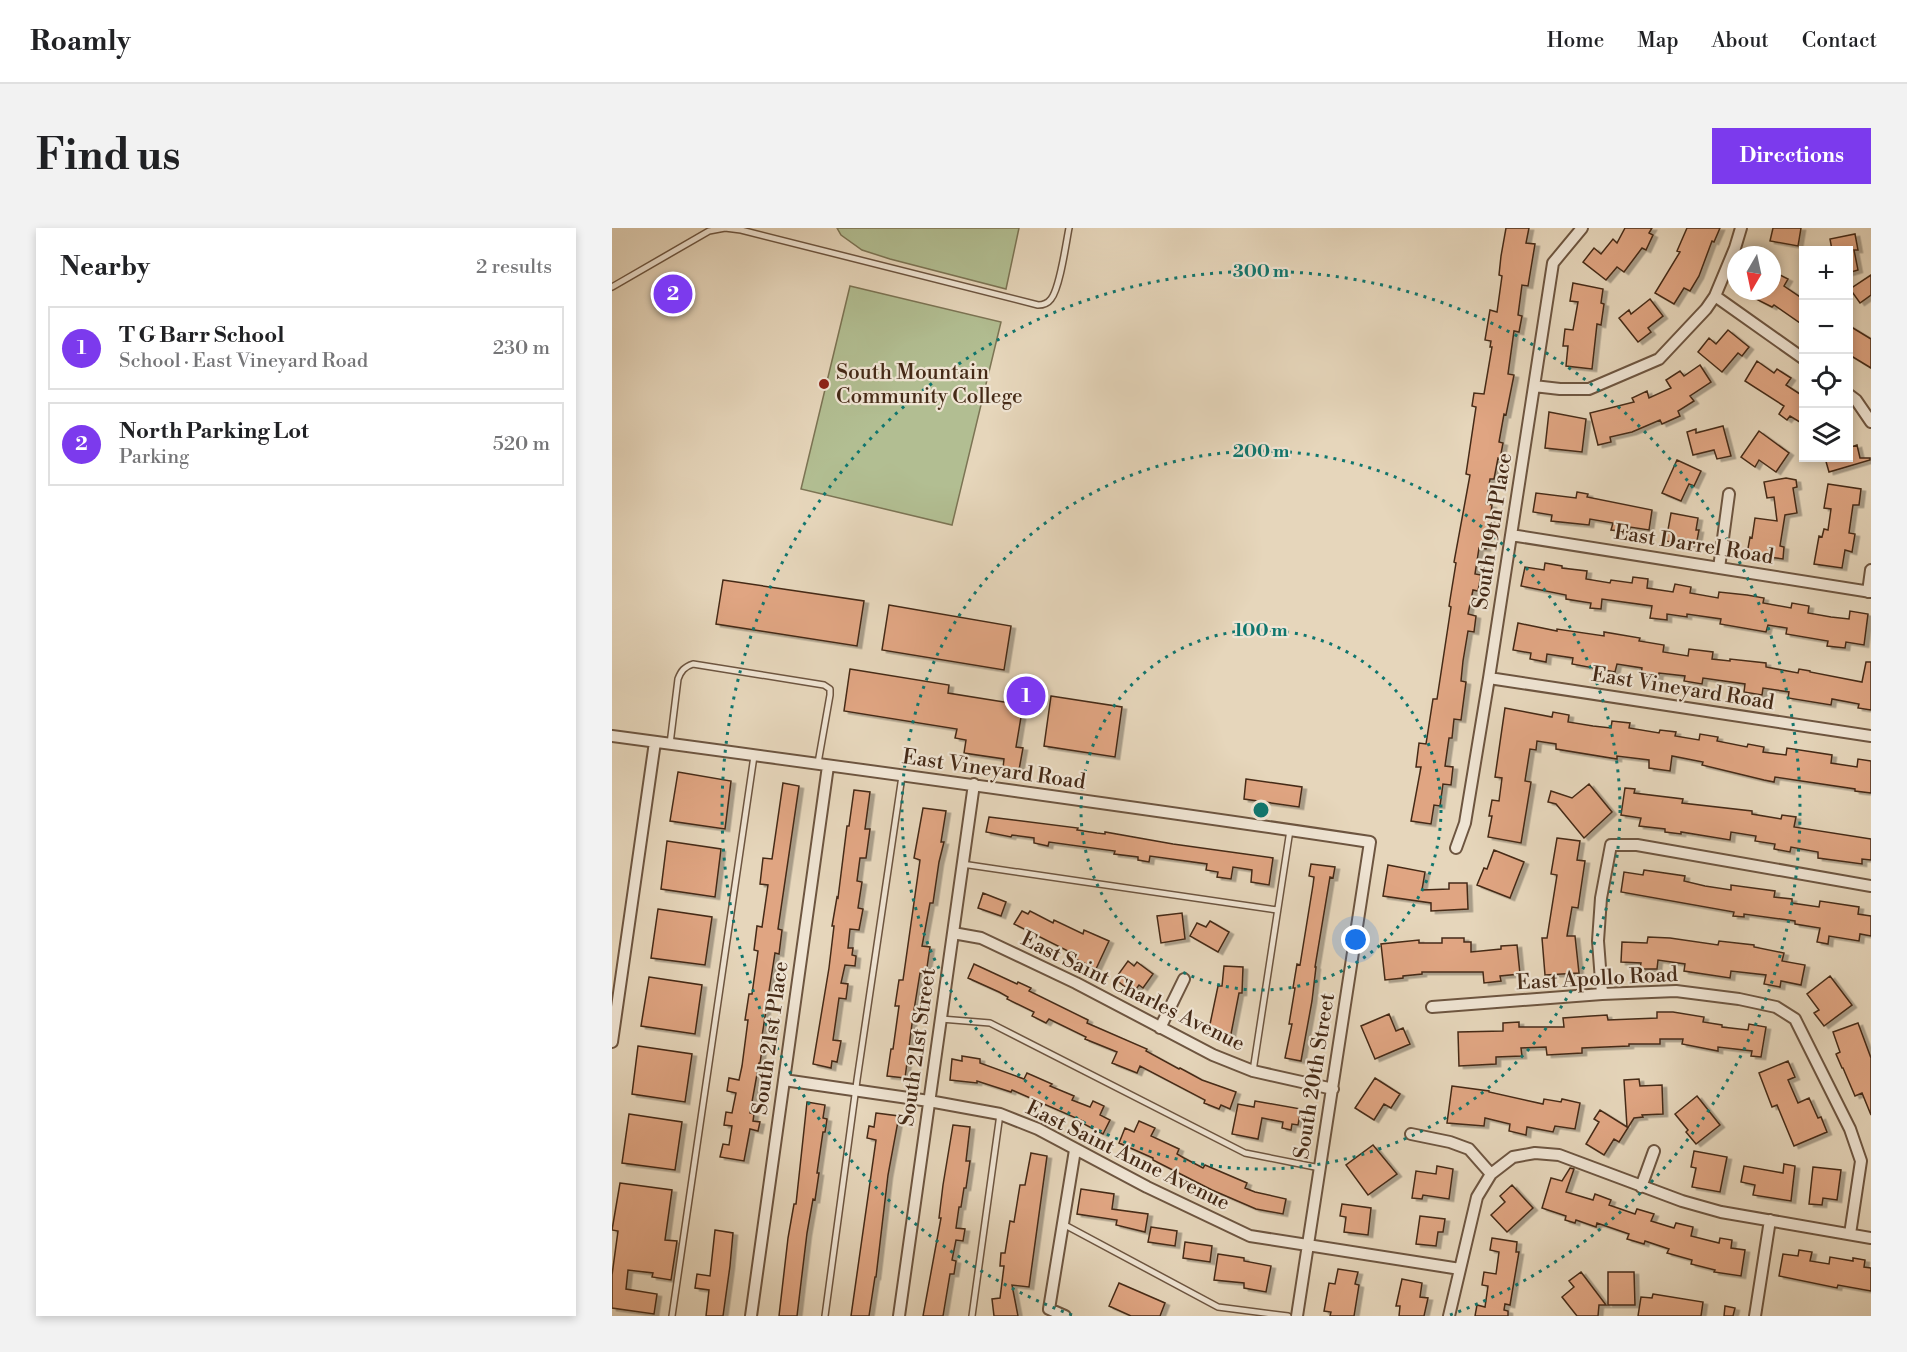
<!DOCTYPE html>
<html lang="en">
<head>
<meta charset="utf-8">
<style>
	:root { --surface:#fff; --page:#f2f2f2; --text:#202124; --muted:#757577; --line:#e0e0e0; --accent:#7c3aed }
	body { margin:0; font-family:"Libre Bodoni",serif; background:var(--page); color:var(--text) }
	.controls { position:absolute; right:18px; top:18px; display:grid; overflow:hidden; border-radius:0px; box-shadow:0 3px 9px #0003 }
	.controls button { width:54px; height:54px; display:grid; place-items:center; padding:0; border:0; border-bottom:2px solid var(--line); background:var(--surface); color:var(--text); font:30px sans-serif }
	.compass { position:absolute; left:1115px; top:18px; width:54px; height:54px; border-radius:50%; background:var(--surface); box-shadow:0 3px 9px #0003; rotate:189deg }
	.you { position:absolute; left:744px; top:712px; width:21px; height:21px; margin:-15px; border:4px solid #fff; border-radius:50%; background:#1a73e8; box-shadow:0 0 0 9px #1a73e833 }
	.badge { display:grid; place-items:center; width:39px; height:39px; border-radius:50%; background:var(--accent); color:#fff; font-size:20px; font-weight:700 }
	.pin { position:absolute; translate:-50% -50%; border:3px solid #fff; box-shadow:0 2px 6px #0006 }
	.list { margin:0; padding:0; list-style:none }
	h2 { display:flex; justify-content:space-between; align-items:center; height:78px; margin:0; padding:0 24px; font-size:26px }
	h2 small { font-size:20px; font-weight:400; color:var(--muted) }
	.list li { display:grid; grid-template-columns:39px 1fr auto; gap:18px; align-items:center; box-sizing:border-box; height:84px; margin:0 12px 12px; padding:0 12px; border:2px solid var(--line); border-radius:0px }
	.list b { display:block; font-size:22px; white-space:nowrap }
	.list p { margin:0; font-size:20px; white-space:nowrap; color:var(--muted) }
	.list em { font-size:20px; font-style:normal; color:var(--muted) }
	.icon { flex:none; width:33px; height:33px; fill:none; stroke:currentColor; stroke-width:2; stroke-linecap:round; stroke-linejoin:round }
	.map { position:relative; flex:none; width:1259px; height:1088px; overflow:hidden; border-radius:0px }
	header { display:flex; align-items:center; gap:36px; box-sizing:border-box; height:84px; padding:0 30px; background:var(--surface); border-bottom:2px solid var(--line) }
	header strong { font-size:28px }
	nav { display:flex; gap:33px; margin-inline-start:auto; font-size:21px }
	.intro { display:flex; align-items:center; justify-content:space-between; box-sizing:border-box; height:144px; padding:0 36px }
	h1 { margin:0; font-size:42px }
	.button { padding:15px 27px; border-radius:0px; background:var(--accent); color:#fff; font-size:21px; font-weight:700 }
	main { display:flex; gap:36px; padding:0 36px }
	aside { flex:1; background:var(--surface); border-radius:0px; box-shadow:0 3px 9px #0003 }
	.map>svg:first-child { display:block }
</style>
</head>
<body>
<header>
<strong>Roamly</strong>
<nav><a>Home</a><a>Map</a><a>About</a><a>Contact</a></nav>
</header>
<div class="intro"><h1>Find us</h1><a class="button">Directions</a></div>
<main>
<aside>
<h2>Nearby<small>2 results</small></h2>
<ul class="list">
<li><span class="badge">1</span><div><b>T G Barr School</b><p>School · East Vineyard Road</p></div><em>230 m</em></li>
<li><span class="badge">2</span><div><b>North Parking Lot</b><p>Parking</p></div><em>520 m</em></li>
</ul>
</aside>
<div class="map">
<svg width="1259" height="1088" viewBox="0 0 1259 1088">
	<defs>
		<filter id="shadow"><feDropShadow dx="4.5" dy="2.5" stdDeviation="0" flood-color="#0004"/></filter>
	</defs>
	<rect width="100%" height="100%" fill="#e6d6bb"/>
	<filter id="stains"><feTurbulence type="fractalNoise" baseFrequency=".00333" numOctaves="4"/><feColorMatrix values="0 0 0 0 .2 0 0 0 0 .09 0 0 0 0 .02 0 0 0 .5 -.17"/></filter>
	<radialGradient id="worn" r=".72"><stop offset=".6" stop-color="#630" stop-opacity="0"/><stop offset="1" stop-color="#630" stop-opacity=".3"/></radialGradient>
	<path fill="#b2be92" stroke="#7c7454" stroke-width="1.5" d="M225 0H407L394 61 278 31 250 22 229 7Z
		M238 58 389 94 340 297 189 261Z"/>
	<path fill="#e0a582" stroke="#452a17" stroke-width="1.5" filter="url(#shadow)" d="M894 0H917L914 15 923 16 916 58 910 57 906 87 910 88 907 104 902 103 896 146 902 147 894 187 892 186 887 214 891 215 888 231 886 230 882 251H878L874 276 880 277 874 321 867 320 863 346 869 347 866 363 861 362 856 386 864 388 862 404 856 403 851 433 849 453 854 454 849 492 842 491 840 510H837L833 538 841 539 839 557 831 556 828 578 822 577 819 596 799 593 809 539H804L807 515 814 516 821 471H825L839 379 837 378 844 335 842 334 858 247 854 246 864 179 860 178 862 165 872 166 880 119H878L879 113 873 112 878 82 885 84 890 48 887 47 889 28Z
		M1013 0H1040L1037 5 1041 7 1034 22 1030 20 1012 44 1005 39 994 52 971 34 982 20 989 26 1001 11 1005 15Z
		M1075 0H1108L1102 14 1100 13 1087 48 1078 63 1072 60 1062 76 1043 65 1068 24 1065 23Z
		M1161 0H1189L1186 18 1158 13Z
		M1243 6 1246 22H1242L1246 42 1236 45V22H1220L1218 11Z
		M1160 43 1176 51 1172 58 1191 71V97L1162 77 1160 79 1144 71 1149 63H1160Z
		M1259 47V67L1248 75 1238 61Z
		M961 55 991 61 989 75 992 76 989 97 985 96 980 141 954 138 956 118H951L953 101 961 102 966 74 958 73Z
		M1038 71 1051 88 1036 100 1039 104 1026 114 1007 90 1017 82 1019 86Z
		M1236 97 1259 111V140L1236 126Z
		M1116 102 1137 119 1130 128 1126 125 1110 144 1086 124 1097 110 1104 116Z
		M1145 133 1162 145 1165 141 1179 150 1174 157 1191 168V196L1178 188 1175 192 1167 186 1172 178 1133 153Z
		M1088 137 1099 154 1078 168 1082 173 1066 183 1068 188 1050 196 1048 192 1020 204 998 209 999 214 986 217 978 185 1022 174 1020 170 1035 163 1037 170 1059 160 1054 152 1068 143 1072 148Z
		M937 184 974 191 970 224 933 220Z
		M1111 198 1119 228 1105 231 1102 222 1081 227 1075 204 1084 201V205Z
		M1147 203 1177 225 1164 244 1147 232 1143 239 1129 229Z
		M1245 217 1248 230H1258V232L1217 244 1213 230H1236V220Z
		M1065 232 1089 243 1082 258 1077 256 1069 273 1050 265Z
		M1174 250 1184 252 1185 259 1181 260 1185 285 1173 287 1168 318 1172 319 1171 331 1135 326 1138 309 1140 310 1143 290 1165 293 1162 269 1155 270 1152 254Z
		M1216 256 1249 261 1247 277H1241L1237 305 1243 306 1240 324 1233 322 1230 340 1202 336 1207 308 1210 309 1212 301 1216 302 1219 281 1212 280Z
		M965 264 976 266 975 269 1040 282 1037 302 1018 299 1017 304 999 302 1001 295 978 291 977 297 939 293 940 287 921 284 924 265 964 270Z
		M1059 285 1086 290 1084 302H1087L1084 318 1054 313Z
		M933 335 950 338V340L975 343 974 351 998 355 999 352 1020 355 1021 349 1036 351 1035 360 1061 364 1063 356 1079 359 1078 365 1106 370 1107 364 1135 367 1152 370 1151 375 1179 380 1180 375 1197 378 1196 385 1219 389 1237 391 1238 383 1256 386 1252 417 1234 414 1233 420 1215 418 1216 413 1174 406 1175 400 1156 397 1154 404 1108 396 1109 391 1075 386V389L1055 386V392L1038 390 1040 378 990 371 989 381 978 380 979 375 954 371V367L909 358 913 339 932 342Z
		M111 352 252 373 245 418 104 396Z
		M277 377 399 398 392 442 270 422Z
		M906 395 945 403V401L992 408V404L1028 410 1027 413 1052 417 1051 424 1076 428 1077 421 1101 424 1100 431 1118 433V431L1154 435V439L1186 445 1187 441 1198 443V444L1250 454 1254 434H1259V482L1246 480 1247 476 1220 471 1219 477 1176 470 1177 464 1151 460 1150 467 1132 464 1133 456 1091 450 1090 456 1072 453 1073 448 1047 445 1046 450 1029 448 1030 440 1005 436 1003 444 960 436 961 430 935 426 934 434 918 431 919 425 901 422Z
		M238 441 337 457 336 465 411 477 404 519 411 520 407 542 391 540 392 531 352 525 354 512 343 510 345 501 232 483Z
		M439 468 510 479 503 529 432 518Z
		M893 480 940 489 941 484 957 487 956 494 981 498 999 500 1000 493 1018 495 1017 500 1047 505 1048 502 1064 504 1063 508 1087 512 1088 506 1106 509 1105 513 1135 519 1136 516 1152 519 1151 524 1174 527 1175 520 1220 527 1219 535 1245 539 1246 531 1259 533V565L1243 563V561L1163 549 1162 554 1152 552 1090 537 1091 534 1060 528 1058 543 1037 540V532L1005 528V531L944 521V516L925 513 924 522 918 521 913 553 919 554 909 615 876 609 880 588H877L880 572 887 573 890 550 883 549Z
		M66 544 119 553 113 601 58 593Z
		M634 551 690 559 687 579 632 571Z
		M171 555 187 558 166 701 170 702 167 726 163 725 150 808H152L148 835H147L138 885 142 886 141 893 148 894 146 903 138 901 132 933 108 929 111 916 117 917 120 898 112 897 114 884 120 885 124 865 115 863 117 850 127 852 130 838 136 792H133L137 766H140L146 723 142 722 145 698 150 699 156 657 148 656 151 630 160 631Z
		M977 556 1000 584 972 610 944 576 936 574 939 563 960 570Z
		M1013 560 1023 561 1022 565 1071 571 1070 575 1140 583V586L1169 591 1170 587 1184 589 1182 599 1259 611V632L1250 631V636L1206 630V624L1179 619 1178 624 1162 621 1163 616 1143 613 1144 608 1119 604 1118 612 1069 604V606L1053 604V601L1027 598 1029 590 1009 587Z
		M242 562 258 564 253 601H258L254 630H248L245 653 250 654 246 680 251 681 247 702 238 701 236 720H241L240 727 244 728 243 738 233 737 229 755 236 756 234 771 227 770 221 812 229 813 225 834 220 833 219 840 201 836 217 740 222 698H220L225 669 226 670 235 598H237Z
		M311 580 334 583 329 614H332L327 634 321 675H318L310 718 318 719 314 746 308 745 301 788 293 850 275 848 279 821H281L287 778H283L287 752H291L308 632 302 630Z
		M377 589 466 600 465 602 485 605 493 606V604L561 616 661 630 657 657 639 654 640 642 621 639 619 651 605 649 606 644 594 642 595 636 538 628 537 634 526 632V629L502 626 503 623 437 614 436 618 422 615V610L400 607 399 609 374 604Z
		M945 610 968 613 965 632 973 633 966 680 960 679 955 708H963L967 745 933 747 930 710H935L945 647 939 646Z
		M55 613 109 621 103 669 49 661Z
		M882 622 912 634 898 670 865 657 872 640 875 641Z
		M699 636 723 639 721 650 718 649 703 739H704L700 773 689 833 673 830 680 796H677L683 760H681L685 736 688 737 701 657 702 649 697 648Z
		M776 637 813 644 810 662 837 661V655H855L856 681 819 683V675L771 668Z
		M1032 642 1073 648 1072 653 1093 658 1119 662V657L1163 663 1162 669 1180 671V675L1207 679 1208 673 1247 679 1246 686 1259 688V708L1248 706 1247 713 1217 708 1216 716 1205 714 1208 700 1183 696V693L1132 686V689L1121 688 1122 684 1009 664 1012 644 1031 647Z
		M371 665 394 674 389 688 366 680Z
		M46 681 100 689 93 737 39 730Z
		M410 683 416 686 418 683 441 695 442 692 471 706 472 702 497 713 484 741 460 729 462 726 402 696Z
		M570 685 573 711 549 715 545 688Z
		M598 693 617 704 606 724 578 708 585 695 594 699Z
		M1036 709 1058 710 1106 717 1107 713 1142 717V719L1172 725 1170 733 1193 737 1189 757 1169 753 1168 759 1152 756 1154 747 1119 743 1118 750 1072 743 1073 736 1046 732 1045 741H1028L1029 735 1009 734 1010 714 1035 715Z
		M830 710H852V714H859V724L889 721V718L905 717 908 746 888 748 889 753 872 755 871 744H810V746L791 748V750L773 752 769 716 807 712V715H830Z
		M516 733 522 738 525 734 541 746 531 760 527 757 521 765 503 751Z
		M362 736 405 756 406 754 419 760 417 763 476 792 475 795 535 821 534 823 567 841 568 840 590 852 624 864 618 881 609 877 607 881 592 875 593 872 528 838 525 845 500 835 505 824 473 811 474 809 437 791 434 795 420 788 422 784 395 771 396 769 387 764 356 750Z
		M612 738 631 739 630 765H627L619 806 597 801 606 758H610Z
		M1218 748 1240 777 1212 798 1202 785 1207 782 1195 766Z
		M37 749 90 757 83 806 29 798Z
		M1045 784H1061L1092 789 1091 794 1110 797V799L1136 802 1137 796 1154 799 1149 829 1139 828 1140 823 1106 819V823L1070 816 1071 811H1048V816H1017V818L970 820V825L935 827 934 819 909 820 910 828 884 829V836L847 838 846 804 891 803V795L907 794V799H952L951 790 979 788 995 787 996 792 1045 790Z
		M777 786 784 803 791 800 798 816 763 831 749 798Z
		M1246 795 1259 830V887L1250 865 1243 868 1231 840H1230L1224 826 1228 824 1221 804Z
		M26 818 80 826 73 874 20 866Z
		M350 828 368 831V835L412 851 415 845 440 856 438 858 462 868 460 872 478 879 481 873 492 878 488 887 498 892 491 906 470 895 471 893 400 862 399 864 365 853V855L338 852 340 831 350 833Z
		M1176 833 1183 849 1176 852 1186 875 1197 870 1206 890 1209 889 1215 904 1182 918 1165 877 1160 879 1147 845Z
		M763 850 788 866 779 880 772 876 762 892 743 880Z
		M1027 851 1028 858 1050 857 1051 886 1030 887 1031 889 1022 890 1007 914 1002 911 992 927 974 916 987 894 982 891 988 882 1015 899 1012 852Z
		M840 858 877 863V864L931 876 932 871 949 874 950 871 968 875 963 901 943 898 941 904 915 899 914 907 897 903 898 896 873 890 872 898 835 895Z
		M1085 868 1108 897 1084 916 1074 904 1076 902 1063 886Z
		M643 873 689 881 686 897 680 896 679 902 670 900 671 894 650 890 646 911 620 906 626 876 642 879Z
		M195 874 213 877 211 890 215 891 213 904H211L205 945H207L203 972 201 971 195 1005 185 1088H167L176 1010 182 976H184Z
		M264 885 287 888 276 947 264 1049H263L257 1088H239L264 912 255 910 257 898 262 899Z
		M17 886 70 894 63 942 10 935Z
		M527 893 543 900 539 908 567 921 565 926 572 930 591 940 593 937 635 955 633 960 643 964 674 971 671 986 644 981 600 962 541 932V930L507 915 513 900 522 904Z
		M341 897 358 899 354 933H358L354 960H352L349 979H347L344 1000 353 1001 351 1013 344 1012 340 1032 344 1033 342 1046H338L331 1088H311L329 990H327L331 957Z
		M761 917 785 946 756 967 734 937Z
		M1082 923 1115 929 1108 964 1080 959 1084 940 1079 939Z
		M419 925 435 928 417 1059 400 1057 406 1088H382L380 1071 388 1070 392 1038H388L389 1025H393L398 993 402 994 408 957H413Z
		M1172 936 1183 938 1179 973 1141 967 1143 957 1129 954 1132 938 1171 945Z
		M825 938 841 941 837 971 811 967 810 971 800 970 804 943 824 946Z
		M1201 939 1229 942 1225 972 1211 970 1210 977 1197 976Z
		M958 940 962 941 954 964 981 972 983 966 999 972 997 977 1023 986 1025 981 1042 986 1039 993 1062 1000 1064 995 1081 999 1079 1008 1107 1015 1108 1010 1120 1012 1119 1020 1133 1022 1129 1048 1102 1044 1103 1042 1079 1036 1080 1032 1055 1025 1057 1021 1033 1013 1032 1016 1015 1011 1017 1006 985 995 984 999 964 992 963 995 953 992 954 988 930 980 939 950 950 953Z
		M8 955 60 962 53 1012 65 1013 59 1052 40 1049 41 1045 16 1042 14 1061 45 1066 42 1086 0 1080V1047L6 1003 0 1002Z
		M900 957 921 980 895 1004 879 987 893 974 888 968Z
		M469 961 502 966 500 981 536 986 533 1004 504 997 505 992 465 986Z
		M730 976 759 980 756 1007 732 1004 734 989 728 988Z
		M808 988 833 991 831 1004H826L824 1018 804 1016Z
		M539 999 565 1003 563 1018 536 1014Z
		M103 1002 121 1005 118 1038 111 1088H94L97 1062 83 1060 85 1046 98 1048Z
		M880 1010 905 1014 904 1024H907L898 1077 893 1076 892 1082 896 1083V1088H863L865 1077 873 1079 876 1058 870 1057 872 1044 884 1046 887 1024 878 1022Z
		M573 1014 600 1018 598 1034 571 1030Z
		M1187 1022 1200 1024 1198 1033 1217 1036 1218 1029 1241 1033V1030L1253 1032 1252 1039 1259 1040V1063L1226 1057 1225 1060 1167 1048 1171 1026 1186 1028Z
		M606 1026 632 1030V1033L659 1038 654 1064 632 1060V1055L602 1052Z
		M726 1041 746 1044 743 1056 747 1057 742 1088H718L719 1084 712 1083 717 1055 723 1056Z
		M969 1044 994 1077H987L986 1088H965L950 1069 962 1059 957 1053Z
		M996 1044H1022L1023 1077H996Z
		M790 1051 810 1055 808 1069 816 1070 812 1088H787L788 1078H784Z
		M507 1055 553 1075 548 1088H519L497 1078Z
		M1041 1066 1091 1074 1089 1088H1026L1029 1069 1040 1070Z
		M1113 1078 1123 1080 1121 1088H1112Z"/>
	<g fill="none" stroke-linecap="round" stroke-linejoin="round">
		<defs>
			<path id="service" d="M0 59 97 3 113 0 129 2 426 77C431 77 436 75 439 71 448 60 454 15 457 0
				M58 516 66 451C69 443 72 439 81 436L212 457 218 461V467L206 535
				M350 636 665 682
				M329 791 378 795 633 925 708 940
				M641 843 678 602
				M451 996 606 1079 676 1088
				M60 1088 142 528
				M213 1088 245 852 290 548
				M360 1088 388 886"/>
			<path id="minor" d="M1103 68 1192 131
				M922 158 948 161H977L1047 131 1094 81 1103 68 1123 20 1129 0
				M1236 166 1244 172 1259 194
				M899 307 1259 364
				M1107 340 1117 266
				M1256 364 1259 342
				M877 450 1259 508
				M0 508C253 542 506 576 758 614L685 1088
				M844 620 853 595 877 450 941 35 970 0
				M341 705 369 710 464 755 601 827 641 843 721 861
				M990 766 986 713 989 670 999 617H1025L1259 658
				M820 779 990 766 1064 763 1127 771 1164 779 1183 791 1238 901 1249 933 1238 1006
				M548 800 572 751
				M0 814 43 514
				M172 852 317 873 388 886 426 901 535 959 638 1008 848 1041
				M799 906 838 914 857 921 879 946
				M1029 959 1042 923
				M139 1088 216 538
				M287 1088 362 556
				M453 1088 437 1081 463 922
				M837 1088 865 969 879 946 901 929 923 925 947 927 1070 973 1109 984 1259 1010
				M1143 1088 1158 992"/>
		</defs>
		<use href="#service" stroke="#6d5540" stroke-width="8"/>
		<use href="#minor" stroke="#6d5540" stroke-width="14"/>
		<use href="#service" stroke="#efe4d3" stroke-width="5"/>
		<use href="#minor" stroke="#efe4d3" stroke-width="10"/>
	</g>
	<g fill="none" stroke="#0f766e" stroke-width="3" stroke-dasharray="3 6">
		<circle cx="649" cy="582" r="180"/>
		<circle cx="649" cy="582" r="359"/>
		<path d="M460 1087A539 539 0 1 1 838 1087"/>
	</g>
	<circle fill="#8f2418" stroke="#efe4d3" stroke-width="2" cx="212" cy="156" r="6"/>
	<g text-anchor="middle" stroke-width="4.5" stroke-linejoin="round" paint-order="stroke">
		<g font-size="21" fill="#452a17" stroke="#efe4d3" text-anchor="start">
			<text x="224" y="151">South Mountain<tspan x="224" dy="24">Community College</tspan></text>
		</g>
		<g font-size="21" fill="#452a17" stroke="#efe4d3">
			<text transform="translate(880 303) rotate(-81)" y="7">South 19th Place</text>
			<text transform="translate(1082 316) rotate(9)" y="7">East Darrel Road</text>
			<text transform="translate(1071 460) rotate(9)" y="7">East Vineyard Road</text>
			<text transform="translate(382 541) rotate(8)" y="7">East Vineyard Road</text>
			<text transform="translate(985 750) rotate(-3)" y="7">East Apollo Road</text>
			<text transform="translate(521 763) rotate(26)" y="7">East Saint Charles Avenue</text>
			<text transform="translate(158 810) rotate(-82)" y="7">South 21st Place</text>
			<text transform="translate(305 819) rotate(-82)" y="7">South 21st Street</text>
			<text transform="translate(702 848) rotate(-81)" y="7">South 20th Street</text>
			<text transform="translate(516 927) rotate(26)" y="7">East Saint Anne Avenue</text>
		</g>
	</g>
	<circle cx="649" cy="582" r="9" fill="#0f766e" stroke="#efe4d3" stroke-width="3"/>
	<g font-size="18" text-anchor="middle" font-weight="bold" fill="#0f766e" stroke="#efe4d3" stroke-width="4.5" stroke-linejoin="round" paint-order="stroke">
		<text x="649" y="49">300 m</text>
		<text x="649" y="229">200 m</text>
		<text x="649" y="408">100 m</text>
	</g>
	<rect width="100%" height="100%" filter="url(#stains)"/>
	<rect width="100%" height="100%" fill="url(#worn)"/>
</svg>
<div class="controls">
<button>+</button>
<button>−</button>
<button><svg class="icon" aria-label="locate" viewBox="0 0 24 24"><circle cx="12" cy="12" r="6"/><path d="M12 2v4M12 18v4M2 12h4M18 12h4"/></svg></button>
<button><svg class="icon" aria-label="layers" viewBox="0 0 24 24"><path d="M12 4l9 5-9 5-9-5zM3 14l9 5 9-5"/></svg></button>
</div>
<svg class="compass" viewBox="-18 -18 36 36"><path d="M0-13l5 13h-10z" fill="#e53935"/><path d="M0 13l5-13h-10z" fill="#757577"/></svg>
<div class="you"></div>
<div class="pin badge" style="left:414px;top:468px">1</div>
<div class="pin badge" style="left:61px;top:66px">2</div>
</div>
</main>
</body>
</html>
